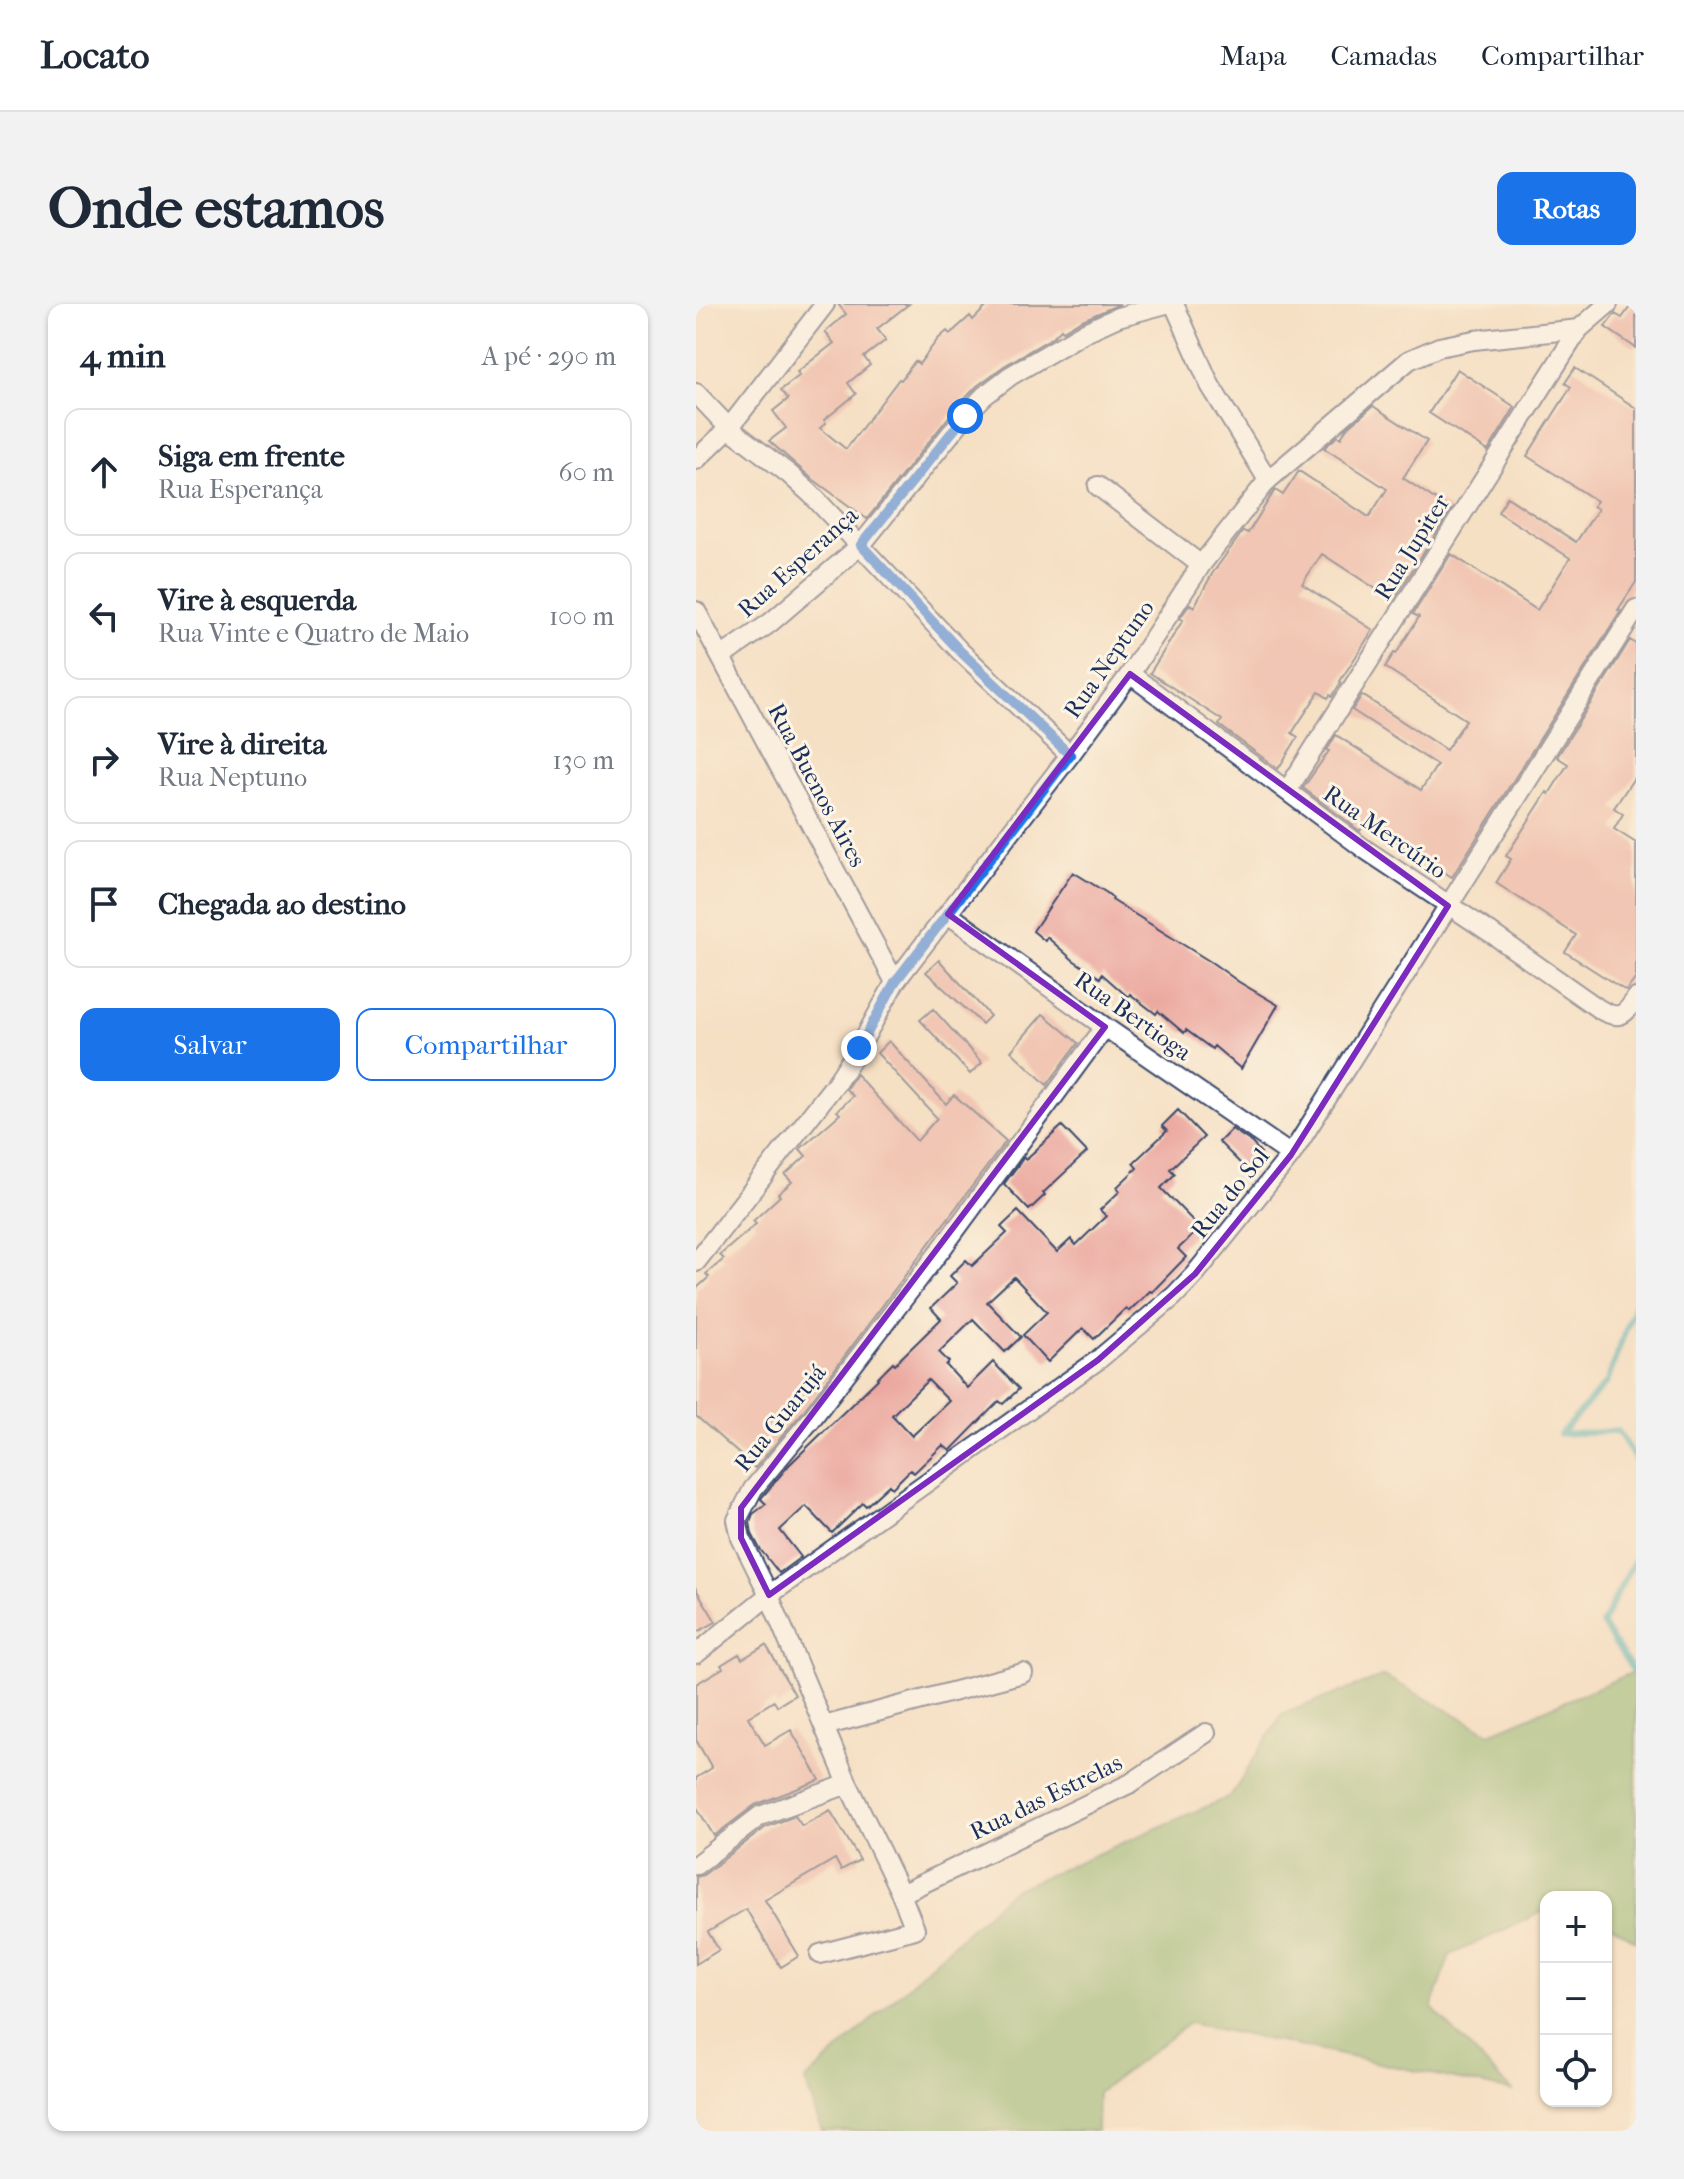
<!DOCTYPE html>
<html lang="pt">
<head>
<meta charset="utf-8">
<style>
	:root { --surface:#fff; --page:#f2f2f3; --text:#1f2937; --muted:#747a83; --line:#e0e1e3; --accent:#1a73e8 }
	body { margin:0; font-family:"IM FELL French Canon",serif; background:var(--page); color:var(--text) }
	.controls { position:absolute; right:24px; bottom:24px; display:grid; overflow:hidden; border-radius:16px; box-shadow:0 2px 6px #0004 }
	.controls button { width:72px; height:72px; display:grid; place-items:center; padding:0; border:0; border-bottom:2px solid var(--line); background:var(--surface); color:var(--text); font:40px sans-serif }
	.stop { position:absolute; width:24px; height:24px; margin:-18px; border:6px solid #1a73e8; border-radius:50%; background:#fff }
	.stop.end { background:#1a73e8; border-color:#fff; box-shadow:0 2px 8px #0008 }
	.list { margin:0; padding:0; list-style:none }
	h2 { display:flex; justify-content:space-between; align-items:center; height:104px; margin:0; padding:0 32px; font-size:34px }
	h2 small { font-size:26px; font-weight:400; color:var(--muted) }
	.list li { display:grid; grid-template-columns:52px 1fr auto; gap:24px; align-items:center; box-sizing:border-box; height:128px; margin:0 16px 16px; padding:0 16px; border:2px solid var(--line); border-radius:16px }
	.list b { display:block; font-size:30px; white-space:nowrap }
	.list p { margin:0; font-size:26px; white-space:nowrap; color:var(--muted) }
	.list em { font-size:26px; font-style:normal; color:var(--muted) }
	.actions { display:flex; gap:16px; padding:24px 32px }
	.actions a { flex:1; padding:18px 0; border:2px solid var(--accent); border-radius:16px; text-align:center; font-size:28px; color:var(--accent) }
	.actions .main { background:var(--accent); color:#fff }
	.icon { flex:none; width:44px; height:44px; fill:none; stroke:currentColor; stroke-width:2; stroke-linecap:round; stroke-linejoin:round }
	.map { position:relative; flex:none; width:940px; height:1827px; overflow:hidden; border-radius:16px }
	header { display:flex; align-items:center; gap:48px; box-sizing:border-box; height:112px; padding:0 40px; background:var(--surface); border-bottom:2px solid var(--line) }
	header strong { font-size:38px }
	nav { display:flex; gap:44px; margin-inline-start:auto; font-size:28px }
	.intro { display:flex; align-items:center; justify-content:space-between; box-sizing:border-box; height:192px; padding:0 48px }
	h1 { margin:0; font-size:56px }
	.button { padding:20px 36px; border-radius:16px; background:var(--accent); color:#fff; font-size:28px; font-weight:700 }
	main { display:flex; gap:48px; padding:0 48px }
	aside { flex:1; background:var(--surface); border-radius:16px; box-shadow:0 2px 6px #0004 }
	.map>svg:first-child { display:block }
</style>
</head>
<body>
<header>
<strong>Locato</strong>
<nav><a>Mapa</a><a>Camadas</a><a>Compartilhar</a></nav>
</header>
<div class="intro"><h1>Onde estamos</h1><a class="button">Rotas</a></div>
<main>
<aside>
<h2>4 min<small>A pé · 290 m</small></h2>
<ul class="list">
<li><svg class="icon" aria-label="ahead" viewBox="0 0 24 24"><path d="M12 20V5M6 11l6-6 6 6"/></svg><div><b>Siga em frente</b><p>Rua Esperança</p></div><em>60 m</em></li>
<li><svg class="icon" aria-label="left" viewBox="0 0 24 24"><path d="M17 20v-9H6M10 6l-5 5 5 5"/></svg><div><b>Vire à esquerda</b><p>Rua Vinte e Quatro de Maio</p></div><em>100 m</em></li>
<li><svg class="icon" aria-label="right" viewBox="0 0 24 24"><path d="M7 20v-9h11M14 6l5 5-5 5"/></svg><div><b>Vire à direita</b><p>Rua Neptuno</p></div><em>130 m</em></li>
<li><svg class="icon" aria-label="arrive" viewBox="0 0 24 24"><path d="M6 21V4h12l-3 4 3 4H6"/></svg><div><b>Chegada ao destino</b></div></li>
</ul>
<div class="actions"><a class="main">Salvar</a><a>Compartilhar</a></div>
</aside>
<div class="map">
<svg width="940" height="1827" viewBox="0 0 940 1827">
	<rect width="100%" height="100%" fill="#fcf5e5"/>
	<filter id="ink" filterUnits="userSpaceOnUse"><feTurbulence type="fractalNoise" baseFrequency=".0125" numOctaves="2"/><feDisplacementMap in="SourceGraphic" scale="16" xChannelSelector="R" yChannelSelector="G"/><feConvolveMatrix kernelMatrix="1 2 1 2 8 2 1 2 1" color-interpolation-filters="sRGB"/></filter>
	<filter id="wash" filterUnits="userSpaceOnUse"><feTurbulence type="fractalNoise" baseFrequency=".006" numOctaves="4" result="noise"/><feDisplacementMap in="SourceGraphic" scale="32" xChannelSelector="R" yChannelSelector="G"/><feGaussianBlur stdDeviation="1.8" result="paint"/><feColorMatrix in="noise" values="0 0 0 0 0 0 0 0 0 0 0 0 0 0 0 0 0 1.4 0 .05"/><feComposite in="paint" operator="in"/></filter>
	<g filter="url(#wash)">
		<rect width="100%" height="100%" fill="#f5e0c4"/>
		<path fill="#87b66e" stroke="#517266" stroke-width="2" d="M940 1367V1637L910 1618V1593H850V1606L754 1651 736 1704 816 1787 493 1719 402 1789 401 1827H126L109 1777 315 1587 535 1492 586 1410 688 1372 794 1429Z"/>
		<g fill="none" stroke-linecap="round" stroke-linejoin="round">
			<path stroke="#3daeb5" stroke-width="6" d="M940 997 911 1078 864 1130 922 1127 940 1157
				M940 1253 906 1320 940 1371"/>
		</g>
		<g id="blocks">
			<path fill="#eba79f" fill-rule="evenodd" d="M142 0H213L181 25 190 36 168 53 174 61 152 79 160 90 128 116 130 119 124 124 150 145 203 75 205 76 219 57 223 60 242 35 251 27 254 30 274 12 277 16 293 0H424L384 17 367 27 365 25 357 33 308 62 281 82 260 104 171 215 114 173 73 137 90 124 77 107 92 95 85 86 104 71 101 68 138 39 129 28 150 10Z
				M936 0H940V44L909 23 919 10 926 14Z
				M879 64 940 104V278L922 306 925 307 756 573 670 518 664 527 607 484 633 447 631 446 640 431 725 486 741 461 656 406 666 391 750 446 770 416 689 363 698 349 700 350 723 313 717 310 755 250 841 306 874 254 802 208 811 193 880 238 902 205 897 202 901 197 831 152 875 83 869 79Z
				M761 65 819 103 792 147 733 109Z
				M677 102 731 137 707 174 755 206 697 296 626 250 606 280 677 326 644 377 645 378 636 393 634 391 632 394 623 388 596 429 602 433 582 465 523 421 526 416 454 369 487 316 484 314 494 300 498 303 516 270 547 227 552 229 579 186 587 191 603 167 673 213 691 185 628 144 642 132 645 134 650 125Z
				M934 336 940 340V471L918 504 927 510 918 525 940 539V674L930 687 869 648 880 631 800 579 815 555 810 552 851 488 853 490 872 460 861 453Z
				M377 568 411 589 417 594 416 596 518 660 543 678 582 701 545 765 518 742 516 745 490 726 488 729 462 707 460 710 434 690 432 693 406 670 404 674 377 656 351 633 349 637 337 627Z
				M243 656 294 712 286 720 230 668Z
				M237 705 286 759 274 770 224 716Z
				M347 710 382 739 351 781 315 747Z
				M193 737 250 800 258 791 310 837 105 1110 59 1164 0 1112V985L13 973 10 970 28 955 24 951 60 920 57 917 84 892 82 890 96 878 89 871 110 852 104 845 144 810 141 807 157 792 150 785 160 770 221 837 241 814 181 749Z
				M482 806 508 833 474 865 479 870 465 884 504 924 482 945 490 953 456 988 454 987 433 1007 430 1004 398 1035 387 1024 352 1058 327 1031 351 1008 318 973 291 998 325 1033 309 1048 277 1015 243 1048 253 1058 250 1061 271 1084 297 1058 323 1085 307 1100 303 1097 254 1147 247 1141 218 1169 214 1166 196 1184 193 1181 170 1202 167 1199 136 1229 110 1202 84 1226 105 1253 83 1269 64 1245 56 1230 54 1218 57 1210 70 1200 65 1195 67 1192 93 1161 182 1075 181 1074 197 1058 199 1060 245 1015 235 1004 261 979 254 972 270 956 276 962 311 929 305 923 322 907 361 948 375 935 380 941 410 912 404 906 424 887 421 883 441 864 437 859 471 827 466 822ZM232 1076 253 1097 216 1132 196 1111Z
				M366 822 391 848 347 889 349 891 333 906 308 880 328 853 330 855Z
				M536 825 555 838 565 849 549 864 523 838Z
				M0 1285 20 1318 0 1329Z
				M70 1341 99 1391 81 1402 78 1397 52 1413 69 1441 95 1426 124 1476 59 1501 18 1532 0 1502V1474L16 1464 0 1436V1380L27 1364 25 1361 43 1350 46 1355Z
				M134 1506 164 1556 145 1566 139 1555 69 1596 103 1652 85 1663 50 1605 12 1628 23 1646 0 1660V1573L7 1571 70 1523 99 1512 106 1522Z"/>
		</g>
	</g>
	<g filter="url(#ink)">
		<use href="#blocks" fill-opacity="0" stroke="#3c4a6d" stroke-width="2"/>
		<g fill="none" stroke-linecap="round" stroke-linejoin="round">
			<defs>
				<path id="street" d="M478 0 514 81 572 176
					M0 89 33 124 93 170 115 190 264 347 374 451
					M0 156 33 124 129 0
					M402 182 505 261
					M0 307 199 678
					M25 353 74 319 165 241 269 112 288 92 314 72 389 28 422 13 470 0
					M434 370 670 546 795 629 903 705C922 716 928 713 940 694
					M591 487 883 25
					M252 610 409 723 595 851
					M0 958 140 779 163 744 199 678 374 451 434 370 505 261 572 176 713 56 743 43 778 36 883 25 912 0
					M0 1350 73 1291 402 1056 478 992 499 970 595 851 940 305
					M128 1422 327 1369
					M0 1561 64 1512 152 1480
					M205 1590 435 1479 510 1429
					M124 1650 219 1625 205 1590 152 1480 73 1291 45 1234 41 1216 57 1185 114 1117 247 943 409 723"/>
			</defs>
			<use href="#street" stroke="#3c4a6d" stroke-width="22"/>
			<use href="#street" stroke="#fff" stroke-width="18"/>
		</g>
	</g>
	<g fill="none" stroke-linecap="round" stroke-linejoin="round" filter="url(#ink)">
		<path stroke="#1a73e8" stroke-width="10" d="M163 744 199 678 374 451 264 347 165 241 269 112"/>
	</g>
	<path d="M0 0H940V1827H0ZM434 370 752 602 595 851 499 970 402 1056 73 1291 45 1234V1204L409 723 252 610Z" fill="#f5e0c4" fill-opacity=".55" fill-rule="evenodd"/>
	<path fill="none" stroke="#7b2cbf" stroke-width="6" stroke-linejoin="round" d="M434 370 752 602 595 851 499 970 402 1056 73 1291 45 1234V1204L409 723 252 610Z"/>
	<g text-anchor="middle" stroke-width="6" stroke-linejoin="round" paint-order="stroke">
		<g font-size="24" fill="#1b2f5e" stroke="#fcf5e5">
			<text transform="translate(716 243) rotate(-58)" y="8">Rua Jupiter</text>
			<text transform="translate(102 258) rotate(-42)" y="8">Rua Esperança</text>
			<text transform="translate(413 355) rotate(-55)" y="8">Rua Neptuno</text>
			<text transform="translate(121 481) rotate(62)" y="8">Rua Buenos Aires</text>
			<text transform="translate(689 528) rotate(35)" y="8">Rua Mercúrio</text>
			<text transform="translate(437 712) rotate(35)" y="8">Rua Bertioga</text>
			<text transform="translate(534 889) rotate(-51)" y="8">Rua do Sol</text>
			<text transform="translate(84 1114) rotate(-51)" y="8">Rua Guarujá</text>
			<text transform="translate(350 1493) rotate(-26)" y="8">Rua das Estrelas</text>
		</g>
	</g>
</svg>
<div class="controls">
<button>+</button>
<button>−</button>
<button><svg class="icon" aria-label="locate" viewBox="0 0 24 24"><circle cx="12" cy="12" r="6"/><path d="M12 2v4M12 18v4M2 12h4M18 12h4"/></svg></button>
</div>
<div class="stop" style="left:269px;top:112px"></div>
<div class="stop end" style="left:163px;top:744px"></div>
</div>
</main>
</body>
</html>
